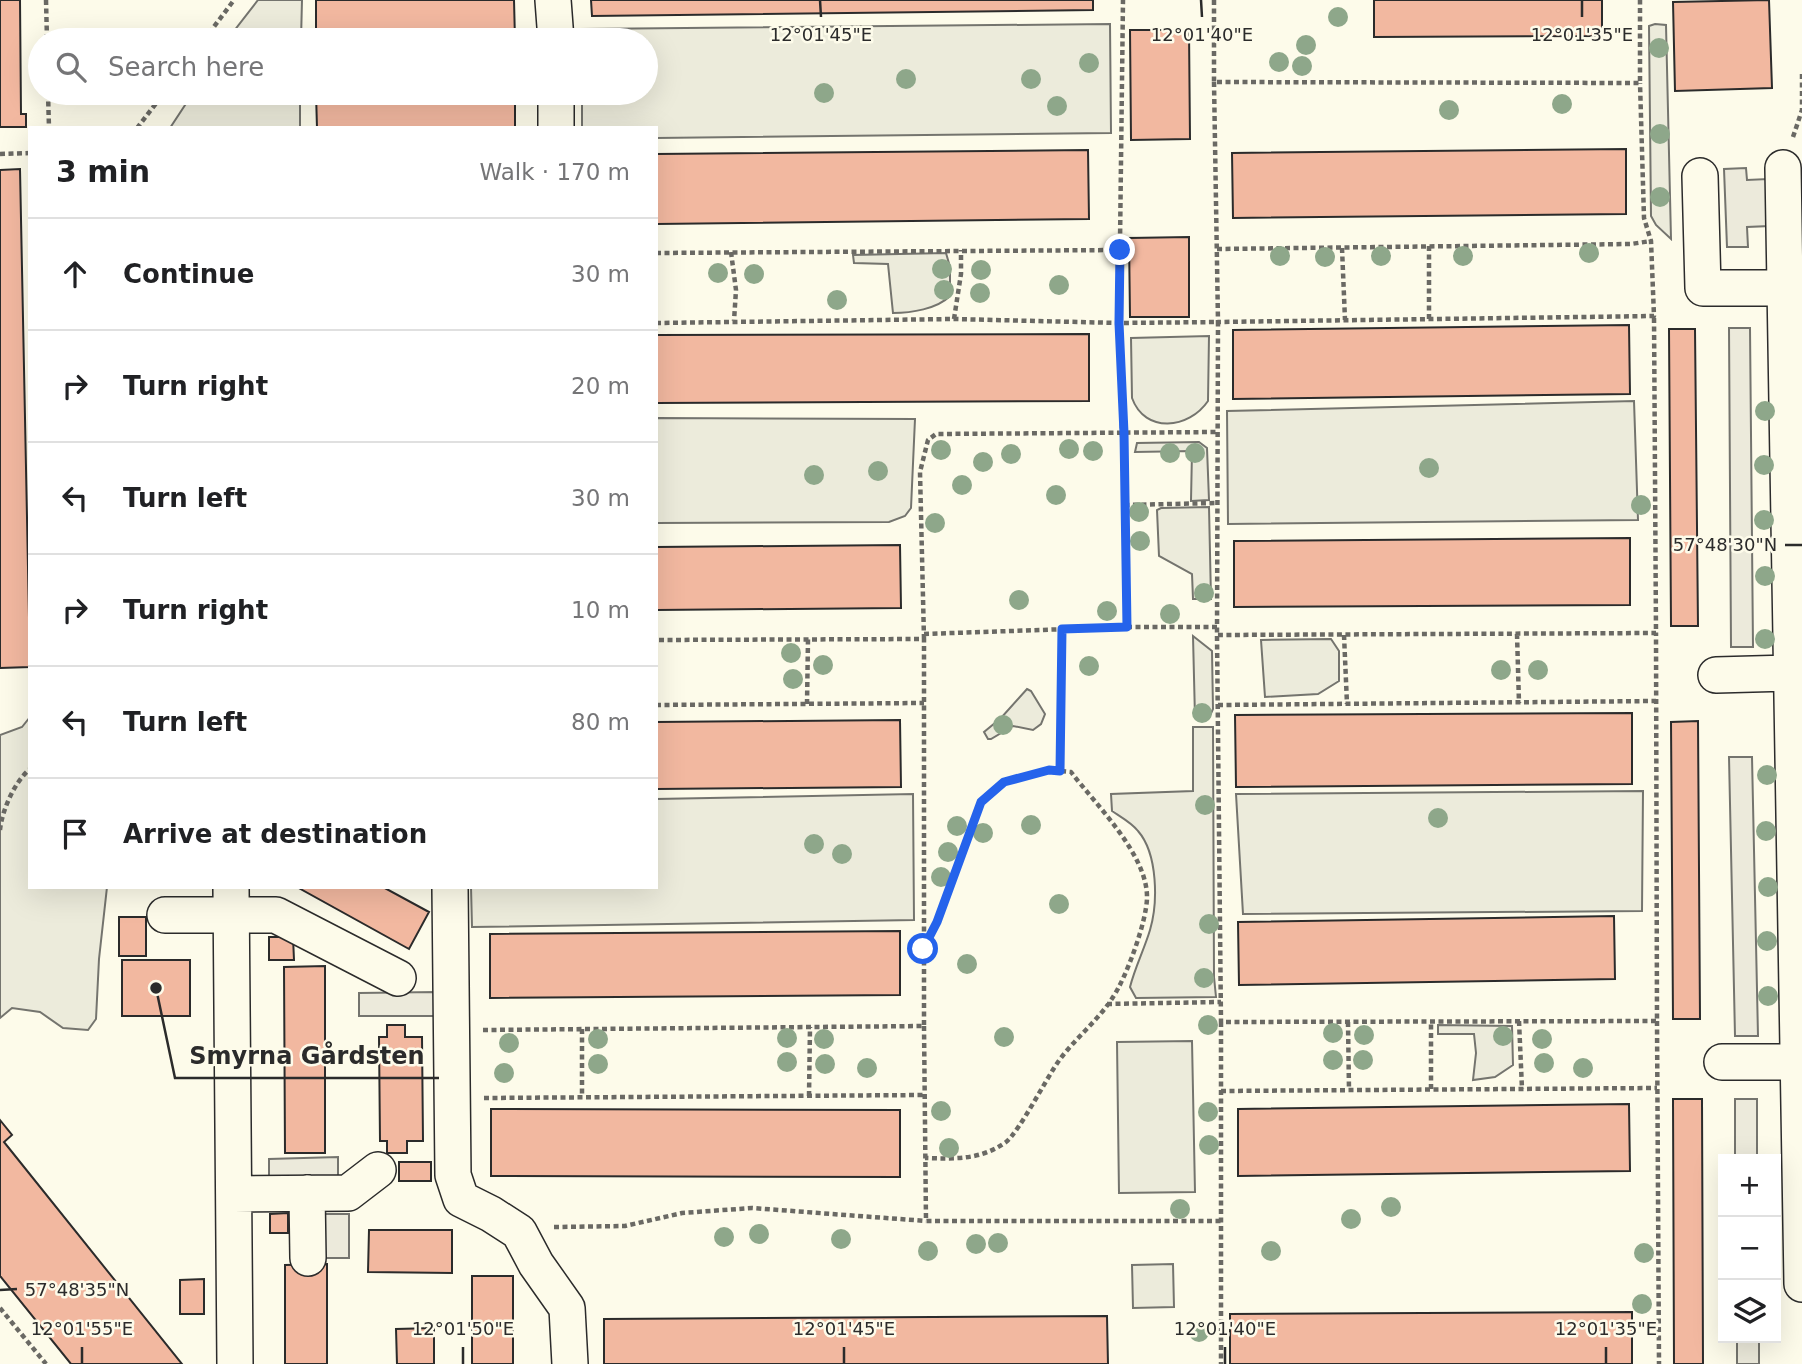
<!DOCTYPE html>
<html lang="en">
<head>
<meta charset="utf-8">
<style>
	:root { --surface:#fff; --page:#f6f6f6; --text:#202124; --muted:#757577; --line:#e0e0e0 }
	body { margin:0; font-family:"DejaVu Sans",sans-serif; background:var(--page); color:var(--text) }
	.controls { position:absolute; right:21px; bottom:21px; display:grid; overflow:hidden; border-radius:0px; box-shadow:0 7px 28px #0002 }
	.controls button { width:63px; height:63px; display:grid; place-items:center; padding:0; border:0; border-bottom:2px solid var(--line); background:var(--surface); color:var(--text); font:35px sans-serif }
	.stop { position:absolute; width:21px; height:21px; margin:-16px; border:5px solid #2563eb; border-radius:50%; background:#fff }
	.stop.end { background:#2563eb; border-color:#fff; box-shadow:0 2px 7px #0008 }
	.list { margin:0; padding:0; list-style:none }
	h2 { display:flex; justify-content:space-between; align-items:center; height:91px; margin:0; padding:0 28px; font-size:30px }
	h2 small { font-size:23px; font-weight:400; color:var(--muted) }
	.list li { display:grid; grid-template-columns:46px 1fr auto; gap:21px; align-items:center; box-sizing:border-box; height:112px; padding:0 28px; border-top:2px solid var(--line) }
	.list b { display:block; font-size:26px; white-space:nowrap }
	.list em { font-size:23px; font-style:normal; color:var(--muted) }
	.icon { flex:none; width:38px; height:38px; fill:none; stroke:currentColor; stroke-width:2; stroke-linecap:round; stroke-linejoin:round }
	.map { position:relative; flex:none; width:1802px; height:1364px; overflow:hidden }
	.search { position:absolute; background:var(--surface); box-shadow:0 7px 28px #0002; left:28px; top:28px; width:630px; height:77px; display:flex; align-items:center; gap:18px; box-sizing:border-box; padding:0 24px; border-radius:38px; color:var(--muted); font-size:26px }
	.panel { position:absolute; background:var(--surface); box-shadow:0 7px 28px #0002; left:28px; top:126px; width:630px; height:763px; border-radius:0px }
	.map>svg:first-child { display:block }
</style>
</head>
<body>
<div class="map">
<svg width="1802" height="1364" viewBox="0 0 1802 1364">
	<rect width="100%" height="100%" fill="#fdfbea"/>
	<path fill="#ecebdb" stroke="#74746e" stroke-width="2" d="M258 0H302L301 40H227Z
		M1110 24 1111 133 656 138V128H582V93H646V40H581V29Z
		M1655 24 1666 25 1671 239 1656 225 1651 216 1649 26Z
		M193 93H300V128H170Z
		M946 253 950 267V296C937 309 911 313 893 313L888 264 854 263 853 255Z
		M1209 336 1208 401C1189 429 1145 434 1132 398L1131 338Z
		M1634 401 1638 520 1228 524 1227 411Z
		M656 418 915 419 911 508 905 516 889 522 656 523Z
		M1199 442 1207 448 1209 500 1191 501 1192 451 1135 452 1137 443Z
		M1209 507 1211 599H1193L1192 574 1159 556 1157 510 1161 508Z
		M1193 636 1212 651 1213 709 1209 718H1195Z
		M1331 639 1339 651V681L1318 694 1265 697 1261 640Z
		M1027 689 1031 691 1045 714 1041 724 1033 730 1013 726 991 739H988L984 732 1001 718Z
		M30 717V887H107L99 959 96 1019 88 1030 63 1028 40 1012 12 1008 0 1018V735L22 727Z
		M1193 727H1213L1214 977 1216 997 1136 998 1130 987C1135 967 1144 950 1150 930 1158 903 1158 854 1138 831 1132 823 1121 817 1112 811L1111 794 1193 791Z
		M1643 791 1642 911 1243 914 1236 794Z
		M913 794 914 920 472 927 471 887H656V799Z
		M1438 1025 1512 1026 1513 1065 1495 1077 1473 1080 1476 1053 1474 1034H1438Z
		M1192 1041 1195 1192 1119 1193 1117 1042Z
		M1173 1264 1174 1307 1133 1308 1132 1265Z"/>
	<path fill="#eceadb" stroke="#74746e" stroke-width="2" d="M1746 168 1747 180 1768 179 1770 226 1747 227 1748 247H1727L1724 169Z
		M1729 328H1750L1753 647H1731Z
		M1729 757H1752L1758 1036H1735Z
		M436 992V1016H359V993Z
		M1735 1099H1757V1159H1735Z
		M338 1157V1181L269 1182V1159Z
		M325 1214H349V1258H325Z
		M1737 1338H1759V1364H1737Z"/>
	<path fill="#f2b8a0" stroke="#2b2b2b" stroke-width="2" d="M0 0H20L21 114H26V127H0Z
		M316 0H514L515 40H316Z
		M591 0H1093V10L592 16Z
		M1374 0H1602V36L1374 37Z
		M1769 0 1772 88 1675 91 1673 2Z
		M1130 30H1189L1190 139 1131 140Z
		M316 93H515V128H317Z
		M1626 149V214L1233 218 1232 153Z
		M1088 150 1089 219 656 224V154Z
		M20 169 30 667 0 668V170Z
		M1189 237V317H1130L1129 238Z
		M1629 325 1630 394 1233 399V330Z
		M1669 329H1695L1698 626H1671Z
		M1089 334V401L656 403V335Z
		M1630 538V605L1234 607V541Z
		M900 545 901 608 656 610V547Z
		M1632 713V784L1236 787 1235 715Z
		M900 720 901 787 656 789V722Z
		M1698 721 1700 1019H1673L1671 722Z
		M297 887H383L429 912 409 949Z
		M1614 916 1615 979 1239 985 1238 922Z
		M119 917H146V956H119Z
		M900 931V995L490 998V934Z
		M269 937H293L294 960H269Z
		M122 960H190V1016H122Z
		M325 966V1153H285L284 967Z
		M387 1025H405V1037H422L423 1141H407V1153H387V1141H380L379 1037H387Z
		M1673 1099H1702L1703 1364H1674Z
		M1629 1104 1630 1171 1238 1176V1109Z
		M491 1109 900 1110V1177L491 1176Z
		M0 1120 12 1135 4 1142 182 1364H71L0 1276Z
		M399 1162H431V1181H399Z
		M288 1213V1233H270V1214Z
		M369 1230H452V1273L368 1272Z
		M327 1264V1364H285V1265Z
		M472 1276H513V1364H472Z
		M204 1279V1314H180V1280Z
		M1632 1312V1364H1230V1314Z
		M1107 1316 1108 1364H604V1319Z
		M434 1328V1364H397L396 1329Z"/>
	<g fill="none" stroke-linecap="round" stroke-linejoin="round">
		<defs>
			<path id="minor" d="M553 0 556 40
				M556 93V128
				M1783 168 1802 1284
				M1700 176 1703 288H1785
				M1716 675 1791 673
				M231 887 235 1364
				M450 887 453 1175 461 1199 491 1214 519 1232 536 1264 567 1308 570 1364
				M165 915H276L398 978
				M1722 1062H1798
				M307 1193 308 1258
				M234 1194 348 1193 378 1170"/>
		</defs>
		<use href="#minor" stroke="#2b2b2b" stroke-width="38"/>
		<path stroke="#6a6964" stroke-width="4.5" stroke-dasharray="5 3.5" stroke-linecap="butt" d="M46 0 47 40
			M1214 0V82L1640 83V0
			M204 40 234 0
			M1214 82 1218 322 1654 316 1651 241 1644 218 1640 83
			M48 93 49 128
			M137 128 164 93
			M1793 137 1802 110V73
			M0 154 30 153
			M1429 246V319
			M1342 248 1345 320
			M1217 249 1631 244 1651 241
			M731 252 736 290 734 321
			M656 253 1120 250
			M954 319 961 274V250
			M656 323 954 319 1119 323 1123 0
			M1124 505 1119 323 1218 322 1217 635 1656 633 1654 316
			M1217 627H1127L1124 505 1217 503
			M924 634 1127 627
			M1517 634 1519 703
			M1344 635 1347 704
			M1217 636 1221 1022 1657 1021 1656 633
			M924 639 920 472 928 440 936 434 1218 432
			M807 704 808 639
			M656 705 924 703
			M1218 705 1656 701
			M1060 771 1062 629
			M0 830C2 810 15 781 30 769
			M924 948 937 922 981 802 1004 781 1049 770 1071 772C1096 805 1147 854 1147 897 1147 921 1126 978 1113 997 1098 1021 1074 1039 1058 1062 1046 1079 1019 1132 1006 1142 981 1160 955 1159 925 1158
			M1107 1004 1221 1002
			M1519 1021 1522 1089
			M1657 1021 1659 1364
			M1221 1022V1364
			M1348 1022 1349 1090
			M924 1026 926 1221H1221
			M582 1029V1097
			M483 1030 924 1026V639L656 640
			M1431 1089V1021
			M1221 1091 1657 1088
			M809 1096 810 1027
			M484 1098 924 1095
			M554 1227 625 1226 682 1213 752 1208 926 1221
			M0 1308 46 1364"/>
		<use href="#minor" stroke="#fdfbea" stroke-width="35"/>
	</g>
	<g fill="#8ea78a">
		<circle cx="1338" cy="17" r="10"/>
		<circle cx="1306" cy="45" r="10"/>
		<circle cx="1659" cy="48" r="10"/>
		<circle cx="1279" cy="62" r="10"/>
		<circle cx="1089" cy="63" r="10"/>
		<circle cx="1302" cy="66" r="10"/>
		<circle cx="906" cy="79" r="10"/>
		<circle cx="1031" cy="79" r="10"/>
		<circle cx="824" cy="93" r="10"/>
		<circle cx="1562" cy="104" r="10"/>
		<circle cx="1057" cy="106" r="10"/>
		<circle cx="1449" cy="110" r="10"/>
		<circle cx="1660" cy="134" r="10"/>
		<circle cx="1660" cy="197" r="10"/>
		<circle cx="1589" cy="253" r="10"/>
		<circle cx="1280" cy="256" r="10"/>
		<circle cx="1381" cy="256" r="10"/>
		<circle cx="1463" cy="256" r="10"/>
		<circle cx="1325" cy="257" r="10"/>
		<circle cx="942" cy="269" r="10"/>
		<circle cx="981" cy="270" r="10"/>
		<circle cx="718" cy="273" r="10"/>
		<circle cx="754" cy="274" r="10"/>
		<circle cx="1059" cy="285" r="10"/>
		<circle cx="944" cy="290" r="10"/>
		<circle cx="980" cy="293" r="10"/>
		<circle cx="837" cy="300" r="10"/>
		<circle cx="1765" cy="411" r="10"/>
		<circle cx="1069" cy="449" r="10"/>
		<circle cx="941" cy="450" r="10"/>
		<circle cx="1093" cy="451" r="10"/>
		<circle cx="1170" cy="453" r="10"/>
		<circle cx="1195" cy="453" r="10"/>
		<circle cx="1011" cy="454" r="10"/>
		<circle cx="983" cy="462" r="10"/>
		<circle cx="1764" cy="465" r="10"/>
		<circle cx="1429" cy="468" r="10"/>
		<circle cx="878" cy="471" r="10"/>
		<circle cx="814" cy="475" r="10"/>
		<circle cx="962" cy="485" r="10"/>
		<circle cx="1056" cy="495" r="10"/>
		<circle cx="1641" cy="505" r="10"/>
		<circle cx="1139" cy="512" r="10"/>
		<circle cx="1764" cy="520" r="10"/>
		<circle cx="935" cy="523" r="10"/>
		<circle cx="1140" cy="541" r="10"/>
		<circle cx="1765" cy="576" r="10"/>
		<circle cx="1204" cy="593" r="10"/>
		<circle cx="1019" cy="600" r="10"/>
		<circle cx="1107" cy="611" r="10"/>
		<circle cx="1170" cy="614" r="10"/>
		<circle cx="1765" cy="639" r="10"/>
		<circle cx="791" cy="653" r="10"/>
		<circle cx="823" cy="665" r="10"/>
		<circle cx="1089" cy="666" r="10"/>
		<circle cx="1501" cy="670" r="10"/>
		<circle cx="1538" cy="670" r="10"/>
		<circle cx="793" cy="679" r="10"/>
		<circle cx="1202" cy="713" r="10"/>
		<circle cx="1003" cy="725" r="10"/>
		<circle cx="1767" cy="775" r="10"/>
		<circle cx="1205" cy="805" r="10"/>
		<circle cx="1438" cy="818" r="10"/>
		<circle cx="1031" cy="825" r="10"/>
		<circle cx="957" cy="826" r="10"/>
		<circle cx="1766" cy="831" r="10"/>
		<circle cx="983" cy="833" r="10"/>
		<circle cx="814" cy="844" r="10"/>
		<circle cx="948" cy="852" r="10"/>
		<circle cx="842" cy="854" r="10"/>
		<circle cx="941" cy="877" r="10"/>
		<circle cx="1768" cy="887" r="10"/>
		<circle cx="1059" cy="904" r="10"/>
		<circle cx="1209" cy="924" r="10"/>
		<circle cx="1767" cy="941" r="10"/>
		<circle cx="967" cy="964" r="10"/>
		<circle cx="1204" cy="978" r="10"/>
		<circle cx="1768" cy="996" r="10"/>
		<circle cx="1208" cy="1025" r="10"/>
		<circle cx="1333" cy="1033" r="10"/>
		<circle cx="1364" cy="1035" r="10"/>
		<circle cx="1503" cy="1036" r="10"/>
		<circle cx="1004" cy="1037" r="10"/>
		<circle cx="787" cy="1038" r="10"/>
		<circle cx="598" cy="1039" r="10"/>
		<circle cx="824" cy="1039" r="10"/>
		<circle cx="1542" cy="1039" r="10"/>
		<circle cx="509" cy="1043" r="10"/>
		<circle cx="1333" cy="1060" r="10"/>
		<circle cx="1363" cy="1060" r="10"/>
		<circle cx="787" cy="1062" r="10"/>
		<circle cx="1544" cy="1063" r="10"/>
		<circle cx="598" cy="1064" r="10"/>
		<circle cx="825" cy="1064" r="10"/>
		<circle cx="867" cy="1068" r="10"/>
		<circle cx="1583" cy="1068" r="10"/>
		<circle cx="504" cy="1073" r="10"/>
		<circle cx="941" cy="1111" r="10"/>
		<circle cx="1208" cy="1112" r="10"/>
		<circle cx="1209" cy="1145" r="10"/>
		<circle cx="949" cy="1148" r="10"/>
		<circle cx="1391" cy="1207" r="10"/>
		<circle cx="1180" cy="1209" r="10"/>
		<circle cx="1351" cy="1219" r="10"/>
		<circle cx="759" cy="1234" r="10"/>
		<circle cx="724" cy="1237" r="10"/>
		<circle cx="841" cy="1239" r="10"/>
		<circle cx="998" cy="1243" r="10"/>
		<circle cx="976" cy="1244" r="10"/>
		<circle cx="928" cy="1251" r="10"/>
		<circle cx="1271" cy="1251" r="10"/>
		<circle cx="1644" cy="1253" r="10"/>
		<circle cx="1642" cy="1304" r="10"/>
		<circle cx="1199" cy="1332" r="10"/>
	</g>
	<g fill="none" stroke-linecap="round" stroke-linejoin="round">
		<path stroke="#2563eb" stroke-width="9" d="M923 949 937 922 981 802 1004 782 1049 770 1060 771 1062 629 1127 627 1124 433 1119 323 1120 250"/>
	</g>
	<path fill="none" stroke="#2b2b2b" stroke-width="2.5" d="M820 0 821 17M1201 0 1202 17M1582 0V17M1785 545H1802M0 1290 17 1289M82 1347V1364M463 1347V1364M844 1347V1364M1225 1347V1364M1606 1347V1364"/>
	<g font-size="18" text-anchor="middle" fill="#2b2b2b" stroke="#fdfbea" stroke-width="5" stroke-linejoin="round" paint-order="stroke">
		<text x="821" y="41">12°01'45"E</text>
		<text x="1202" y="41">12°01'40"E</text>
		<text x="1582" y="41">12°01'35"E</text>
		<text x="1725" y="551">57°48'30"N</text>
		<text x="77" y="1296">57°48'35"N</text>
		<text x="82" y="1335">12°01'55"E</text>
		<text x="463" y="1335">12°01'50"E</text>
		<text x="844" y="1335">12°01'45"E</text>
		<text x="1225" y="1335">12°01'40"E</text>
		<text x="1606" y="1335">12°01'35"E</text>
	</g>
	<path fill="none" stroke="#2b2b2b" stroke-width="2.5" d="M156 988L175 1078H439"/>
	<circle fill="#2b2b2b" stroke="#fdfbea" stroke-width="2.5" cx="156" cy="988" r="7"/>
	<g font-size="24" text-anchor="middle" font-weight="bold" fill="#2b2b2b" stroke="#fdfbea" stroke-width="5" stroke-linejoin="round" paint-order="stroke">
		<text x="307" y="1064">Smyrna Gårdsten</text>
	</g>
</svg>
<div class="controls">
<button>+</button>
<button>−</button>
<button><svg class="icon" aria-label="layers" viewBox="0 0 24 24"><path d="M12 4l9 5-9 5-9-5zM3 14l9 5 9-5"/></svg></button>
</div>
<div class="stop" style="left:923px;top:949px"></div>
<div class="stop end" style="left:1120px;top:250px"></div>
<div class="search"><svg class="icon" aria-label="search" viewBox="0 0 24 24"><circle cx="10" cy="10" r="6"/><path d="M15 15l6 6"/></svg>Search here</div>
<section class="panel">
<h2>3 min<small>Walk · 170 m</small></h2>
<ul class="list">
<li><svg class="icon" aria-label="ahead" viewBox="0 0 24 24"><path d="M12 20V5M6 11l6-6 6 6"/></svg><div><b>Continue</b></div><em>30 m</em></li>
<li><svg class="icon" aria-label="right" viewBox="0 0 24 24"><path d="M7 20v-9h11M14 6l5 5-5 5"/></svg><div><b>Turn right</b></div><em>20 m</em></li>
<li><svg class="icon" aria-label="left" viewBox="0 0 24 24"><path d="M17 20v-9H6M10 6l-5 5 5 5"/></svg><div><b>Turn left</b></div><em>30 m</em></li>
<li><svg class="icon" aria-label="right" viewBox="0 0 24 24"><path d="M7 20v-9h11M14 6l5 5-5 5"/></svg><div><b>Turn right</b></div><em>10 m</em></li>
<li><svg class="icon" aria-label="left" viewBox="0 0 24 24"><path d="M17 20v-9H6M10 6l-5 5 5 5"/></svg><div><b>Turn left</b></div><em>80 m</em></li>
<li><svg class="icon" aria-label="arrive" viewBox="0 0 24 24"><path d="M6 21V4h12l-3 4 3 4H6"/></svg><div><b>Arrive at destination</b></div></li>
</ul>
</section>
</div>
</body>
</html>
